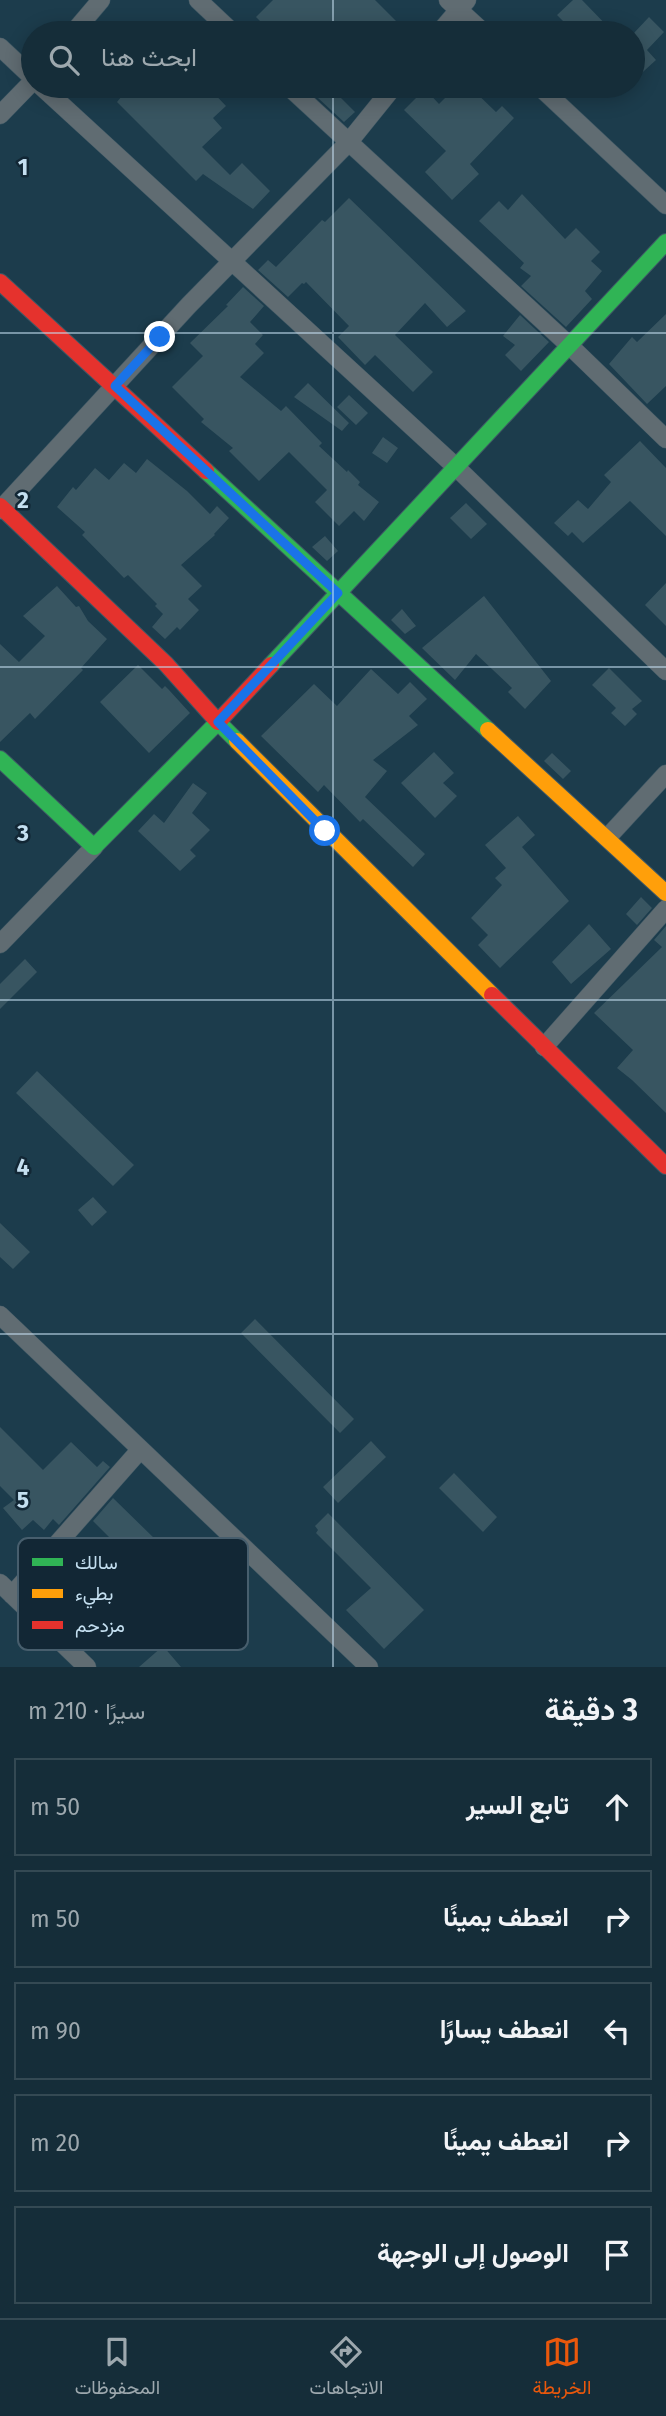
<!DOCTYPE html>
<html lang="ar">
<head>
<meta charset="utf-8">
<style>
	:root { --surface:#152d39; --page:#223944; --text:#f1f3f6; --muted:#9da8ae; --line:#344953; --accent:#ea580c }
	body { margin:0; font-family:"Fira Sans",Vazirmatn,sans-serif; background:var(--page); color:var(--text); direction:rtl }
	.stop { position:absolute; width:21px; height:21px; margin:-16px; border:5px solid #1a73e8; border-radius:50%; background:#fff }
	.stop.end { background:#1a73e8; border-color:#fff; box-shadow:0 2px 7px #0008 }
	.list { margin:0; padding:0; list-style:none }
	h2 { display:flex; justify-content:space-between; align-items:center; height:91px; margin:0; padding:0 28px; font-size:30px }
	h2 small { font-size:23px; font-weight:400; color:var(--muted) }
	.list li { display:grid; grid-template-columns:46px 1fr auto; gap:21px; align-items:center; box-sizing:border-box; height:98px; margin:0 14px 14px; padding:0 14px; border:2px solid var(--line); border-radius:0px }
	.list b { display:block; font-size:26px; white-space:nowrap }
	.list em { font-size:23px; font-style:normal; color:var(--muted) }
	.icon { flex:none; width:38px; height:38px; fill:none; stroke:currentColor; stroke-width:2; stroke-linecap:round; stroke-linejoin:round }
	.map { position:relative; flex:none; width:666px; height:1667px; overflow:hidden; direction:ltr }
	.search { position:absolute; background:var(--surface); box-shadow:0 4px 18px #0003; left:21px; right:21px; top:21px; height:77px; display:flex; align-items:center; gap:18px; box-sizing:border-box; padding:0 24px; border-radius:38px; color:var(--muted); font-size:26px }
	.sheet { height:651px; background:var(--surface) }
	nav { display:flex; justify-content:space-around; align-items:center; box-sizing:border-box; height:98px; border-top:2px solid var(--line); background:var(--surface); font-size:19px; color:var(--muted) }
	nav a { display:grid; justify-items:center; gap:4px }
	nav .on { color:var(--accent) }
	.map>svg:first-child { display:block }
</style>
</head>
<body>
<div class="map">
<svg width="666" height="1667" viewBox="0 0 666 1667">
	<rect width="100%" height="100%" fill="#1c3c4c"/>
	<path fill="#385561" d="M273 0H375L397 22 384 33H272L256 17Z
		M573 0H582L614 33H575L557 15Z
		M649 17 664 32 647 50 656 60 633 81V34Z
		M130 86H207L226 106 213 118 222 128 202 147 230 175 242 163 270 191 253 209 203 174 196 181 117 102Z
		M305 86H329L355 112 344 122Z
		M457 86H469L496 112 502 106 514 118 470 164 479 174 452 200 425 172 446 151 404 110 425 89 439 104Z
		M522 194 565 239 576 228 600 252 591 261 602 271 585 291 592 299 566 327 521 286 531 276 520 268 524 263 479 221 499 201 508 210Z
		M349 198 466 311 447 327 425 303 395 335 433 372 413 392 375 355 365 365 338 337 349 326 306 282 304 284 302 283 288 297 258 270 268 260 276 267 322 220 325 222Z
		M243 287 264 306 250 322 263 335 255 344 264 353 240 377 281 411 286 406 322 443 319 446 347 472 348 470 360 482 358 485 379 502 364 521 354 511 339 526 315 502 327 490 289 452 259 481 229 451 233 448 201 422 204 419 172 387 203 356 190 343 228 306 226 305Z
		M666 314V386L647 404 609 364 632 337 637 342Z
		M520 315 549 342 521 371 505 355 515 345 503 336Z
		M308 383 349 423 342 431 294 397Z
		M349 395 368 413 356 425 337 407Z
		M383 437 398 448 387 463 372 453Z
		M640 441 666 468V536L630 501 583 543 572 532 568 536 554 523 578 500 588 509 611 482 604 475Z
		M147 459 187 491 210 514 217 506 229 518 214 534 215 535 181 565 202 586 188 599 199 610 180 630 177 627 165 639 152 627 163 614 155 606 157 604 128 575 124 578 82 535 85 532 57 507 73 487 76 490 95 468 109 480 124 463 136 473Z
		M466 503 487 524 471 539 450 518Z
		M325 536 338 551 327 561 312 547Z
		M666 583V626L645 605Z
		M57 586 76 607 79 606 88 621 107 639 81 668 83 670 35 719 30 713 0 742V644L19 662 45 636 23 616Z
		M484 596 551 681 525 709 508 692 512 688 476 654 455 680 422 648Z
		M402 609 416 626 405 634 391 620Z
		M138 665 162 689 165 686 169 690 190 713 149 753 100 702Z
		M609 668 642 701 632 709 637 714 625 726 611 713 616 708 592 685Z
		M371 669 398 694 410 682 427 699 409 716 418 725 373 760 387 771 365 797 425 854 413 867 363 819 360 822 324 785 318 792 261 736 314 684 337 706Z
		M434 752 454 773 443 783 457 796 435 818 401 783Z
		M552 753 571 771 563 779 544 761Z
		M193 783 207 793 192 813 210 830 190 850 196 856 180 871 138 831 154 814 164 823Z
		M518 816 535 835 522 847 569 901 500 968 478 945 488 935 471 918 502 885 495 878 506 868 485 845Z
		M641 897 652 908 637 925 626 914Z
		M589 924 611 949 571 984 552 962Z
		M666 926V1113L632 1080 617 1068 633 1050 594 1013 662 947 654 940Z
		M25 959 37 972 0 1009V984Z
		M37 1071 134 1165 113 1186 16 1093Z
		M93 1197 107 1212 92 1226 78 1210Z
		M0 1223 30 1252 13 1269 0 1257Z
		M255 1319 354 1419 340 1433 241 1333Z
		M0 1427 43 1470 71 1442 97 1467 103 1461 110 1467 59 1525 53 1519 44 1530 33 1520 22 1530 3 1508 14 1500 0 1486Z
		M371 1441 386 1457 338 1503 323 1487Z
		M454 1473 497 1517 483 1532 439 1488Z
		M113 1498 156 1540 148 1546 164 1561 143 1583 104 1548 112 1540 93 1521Z
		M328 1513 424 1610 384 1649 346 1610 371 1588 316 1533 318 1530 315 1526Z
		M163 1646 181 1667H139Z"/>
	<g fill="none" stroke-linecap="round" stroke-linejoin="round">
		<defs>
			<path id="street" d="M198 0 233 33
				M448 0 484 33
				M73 33 101 0
				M439 33 467 0
				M0 47 33 78
				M41 86 456 467 666 671
				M288 86 570 346 666 439
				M539 86 666 205
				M0 115 33 81
				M0 510 189 305 348 143 394 86
				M607 838 666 774
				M0 944 94 847
				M544 1047 666 909
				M0 1315 369 1667
				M0 1583 87 1667
				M12 1595 140 1450"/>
			<path id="fast" d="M206 471 488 730
				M271 665 666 242
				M0 759 94 847 218 722 237 741"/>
			<path id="slow" d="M488 730 666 893
				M237 741 492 995"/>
			<path id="jam" d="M0 282 206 471
				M0 506 166 664 218 722 271 665
				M492 995 666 1166"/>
		</defs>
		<use href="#street" stroke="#3e5865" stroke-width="19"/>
		<use href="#fast" stroke="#3e5865" stroke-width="18"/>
		<use href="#slow" stroke="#3e5865" stroke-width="18"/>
		<use href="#jam" stroke="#3e5865" stroke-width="18"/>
		<use href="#street" stroke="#606c72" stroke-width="18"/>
		<use href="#fast" stroke="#30b455" stroke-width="16"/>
		<use href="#slow" stroke="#ff9f0a" stroke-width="16"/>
		<use href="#jam" stroke="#e5322d" stroke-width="16"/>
	</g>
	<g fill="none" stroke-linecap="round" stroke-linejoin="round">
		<path stroke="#1a73e8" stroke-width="9" d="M160 337 115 386 338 593 218 722 325 831"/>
	</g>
	<path fill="none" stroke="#c4dff0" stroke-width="2" stroke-opacity="0.55" d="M333 0V33M333 86V1667M0 333H666M0 667H666M0 1000H666M0 1334H666"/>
	<rect x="18" y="1538" width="230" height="112" rx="10" fill="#122735" stroke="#475e6d" stroke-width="2"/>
	<rect x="32" y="1558" width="31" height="8" fill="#30b455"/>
	<rect x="32" y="1589" width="31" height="9" fill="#ff9f0a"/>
	<rect x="32" y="1621" width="31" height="8" fill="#e5322d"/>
	<g font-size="19" fill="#c4dff0">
		<text x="75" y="1569">سالك</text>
		<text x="75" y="1600">بطيء</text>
		<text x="75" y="1632">مزدحم</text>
	</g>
	<g font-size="23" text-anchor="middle" font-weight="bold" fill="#c4dff0" stroke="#122735" stroke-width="5" stroke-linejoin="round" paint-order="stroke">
		<text x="23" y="175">1</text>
		<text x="23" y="508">2</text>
		<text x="23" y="841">3</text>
		<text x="23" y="1175">4</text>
		<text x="23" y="1508">5</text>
	</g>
</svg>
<div class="stop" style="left:325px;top:831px"></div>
<div class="stop end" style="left:160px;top:337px"></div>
<div class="search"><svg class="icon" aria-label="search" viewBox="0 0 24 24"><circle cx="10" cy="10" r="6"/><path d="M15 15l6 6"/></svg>ابحث هنا</div>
</div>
<section class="sheet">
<h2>3 دقيقة<small>سيرًا · 210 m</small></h2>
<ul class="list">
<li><svg class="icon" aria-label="ahead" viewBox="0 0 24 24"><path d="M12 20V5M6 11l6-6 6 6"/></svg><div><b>تابع السير</b></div><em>50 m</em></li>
<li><svg class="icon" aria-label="right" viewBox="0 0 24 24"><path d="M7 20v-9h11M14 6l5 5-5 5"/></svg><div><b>انعطف يمينًا</b></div><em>50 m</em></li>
<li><svg class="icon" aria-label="left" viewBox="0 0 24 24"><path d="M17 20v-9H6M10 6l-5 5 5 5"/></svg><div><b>انعطف يسارًا</b></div><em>90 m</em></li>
<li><svg class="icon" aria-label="right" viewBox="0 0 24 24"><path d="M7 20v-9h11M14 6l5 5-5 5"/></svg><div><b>انعطف يمينًا</b></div><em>20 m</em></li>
<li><svg class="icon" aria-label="arrive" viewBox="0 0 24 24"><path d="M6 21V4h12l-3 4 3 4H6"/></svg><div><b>الوصول إلى الوجهة</b></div></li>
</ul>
</section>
<nav>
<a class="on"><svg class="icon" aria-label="map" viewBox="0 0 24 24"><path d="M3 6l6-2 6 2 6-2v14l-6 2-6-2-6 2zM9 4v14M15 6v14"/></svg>الخريطة</a>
<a><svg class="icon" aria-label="directions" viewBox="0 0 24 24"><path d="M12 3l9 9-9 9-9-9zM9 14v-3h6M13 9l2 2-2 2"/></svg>الاتجاهات</a>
<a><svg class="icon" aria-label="saved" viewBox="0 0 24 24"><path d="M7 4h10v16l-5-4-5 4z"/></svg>المحفوظات</a>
</nav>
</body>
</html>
